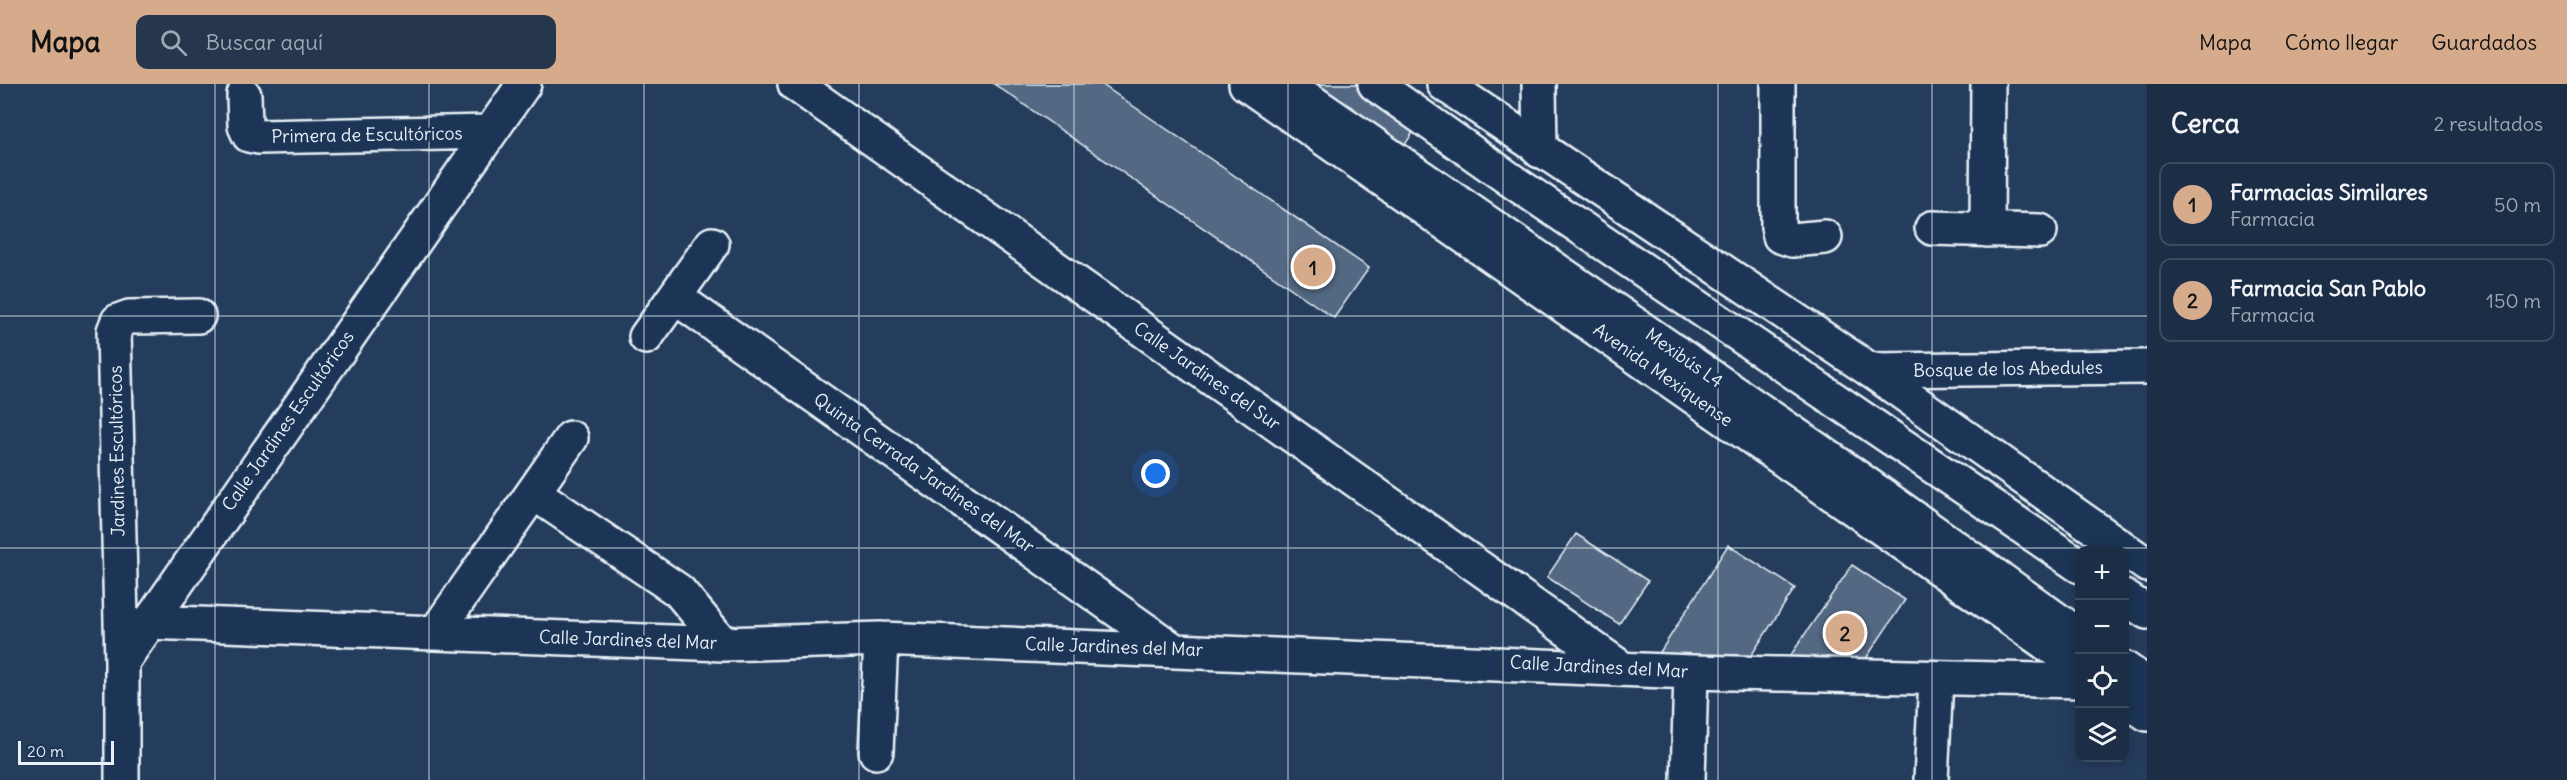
<!DOCTYPE html>
<html lang="es">
<head>
<meta charset="utf-8">
<style>
	:root { --surface:#1c2e46; --page:#25364d; --text:#f1f3f6; --muted:#a0a8b3; --line:#3a4a5f; --accent:#d6ab8b }
	body { margin:0; font-family:Delius,sans-serif; background:var(--page); color:var(--text) }
	.controls { position:absolute; right:18px; bottom:18px; display:grid; overflow:hidden; border-radius:12px; box-shadow:0 3px 15px #0003 }
	.controls button { width:54px; height:54px; display:grid; place-items:center; padding:0; border:0; border-bottom:2px solid var(--line); background:var(--surface); color:var(--text); font:30px sans-serif }
	.scale { position:absolute; left:18px; bottom:15px; width:96px; box-sizing:border-box; padding-left:6px; border:3px solid #e8f1f8; border-top:0; font-size:16px; line-height:21px; white-space:nowrap; color:#e8f1f8; -webkit-text-stroke:4px #1d3557; paint-order:stroke }
	.you { position:absolute; left:1156px; top:390px; width:21px; height:21px; margin:-15px; border:4px solid #fff; border-radius:50%; background:#1a73e8; box-shadow:0 0 0 9px #1a73e833 }
	.badge { display:grid; place-items:center; width:39px; height:39px; border-radius:50%; background:var(--accent); color:#111; font-size:20px; font-weight:700 }
	.pin { position:absolute; translate:-50% -50%; border:3px solid #fff; box-shadow:0 2px 6px #0006 }
	.list { margin:0; padding:0; list-style:none }
	h2 { display:flex; justify-content:space-between; align-items:center; height:78px; margin:0; padding:0 24px; font-size:26px }
	h2 small { font-size:20px; font-weight:400; color:var(--muted) }
	.list li { display:grid; grid-template-columns:39px 1fr auto; gap:18px; align-items:center; box-sizing:border-box; height:84px; margin:0 12px 12px; padding:0 12px; border:2px solid var(--line); border-radius:12px }
	.list b { display:block; font-size:22px; white-space:nowrap }
	.list p { margin:0; font-size:20px; white-space:nowrap; color:var(--muted) }
	.list em { font-size:20px; font-style:normal; color:var(--muted) }
	.icon { flex:none; width:33px; height:33px; fill:none; stroke:currentColor; stroke-width:2; stroke-linecap:round; stroke-linejoin:round }
	.map { position:relative; flex:none; width:2147px; height:696px; overflow:hidden }
	header { display:flex; align-items:center; gap:36px; box-sizing:border-box; height:84px; padding:0 30px; background:var(--accent); color:#111 }
	header strong { font-size:28px }
	nav { display:flex; gap:33px; margin-inline-start:auto; font-size:21px }
	.search { width:420px; height:54px; background:var(--page); display:flex; align-items:center; gap:15px; box-sizing:border-box; padding:0 21px; border-radius:12px; color:var(--muted); font-size:22px }
	main { display:flex }
	aside { flex:1; background:var(--surface) }
	.map>svg:first-child { display:block }
</style>
</head>
<body>
<header>
<strong>Mapa</strong>
<div class="search"><svg class="icon" aria-label="search" viewBox="0 0 24 24"><circle cx="10" cy="10" r="6"/><path d="M15 15l6 6"/></svg>Buscar aquí</div>
<nav><a>Mapa</a><a>Cómo llegar</a><a>Guardados</a></nav>
</header>
<main>
<div class="map">
<svg width="2147" height="696" viewBox="0 0 2147 696">
	<rect width="100%" height="100%" fill="#253d5d"/>
	<filter id="ink" filterUnits="userSpaceOnUse"><feTurbulence type="fractalNoise" baseFrequency=".0167" numOctaves="2"/><feDisplacementMap in="SourceGraphic" scale="12" xChannelSelector="R" yChannelSelector="G"/><feConvolveMatrix kernelMatrix="1 2 1 2 8 2 1 2 1" color-interpolation-filters="sRGB"/></filter>
	<g filter="url(#ink)">
		<path fill="#536782" stroke="#e8f1f8" stroke-width="1.5" d="M994 0H1101L1369 184 1334 234Z
			M1295 0H1365L1420 38 1398 71Z
			M1576 450 1648 497 1619 540 1547 493Z
			M1728 461 1795 504 1745 581 1655 576Z
			M1852 481 1905 516 1859 585 1784 581Z"/>
		<g fill="none" stroke-linecap="round" stroke-linejoin="round">
			<defs>
				<path id="minor" d="M795 0 1620 583
					M1286 0 1844 384 2080 552
					M1375 0 1518 101 2080 482
					M1539 0 1540 67
					M1778 0V143L1780 152 1792 156 1825 153
					M244 11 245 42 249 51 259 53 490 48
					M1932 144 2040 147
					M1987 146 1988 0
					M675 213 1172 565
					M646 253 712 160
					M1870 286 2147 283
					M534 409 679 507 723 560
					M2124 513 2147 528
					M148 538 723 560 881 555 1691 588 2080 597
					M436 548 571 354
					M122 578 114 247 118 237 129 233 198 232
					M2124 584 2147 600
					M876 668 881 555
					M122 696V578L524 0
					M1688 696 1691 588
					M1931 696 1936 595"/>
				<path id="major" d="M1246 0 2080 583
					M1444 0 1870 286 2147 481
					M2124 614 2147 630"/>
			</defs>
			<use href="#minor" stroke="#e8f1f8" stroke-width="38"/>
			<use href="#major" stroke="#e8f1f8" stroke-width="38"/>
			<use href="#minor" stroke="#1d3557" stroke-width="33"/>
			<use href="#major" stroke="#1d3557" stroke-width="33"/>
		</g>
	</g>
	<path fill="none" stroke="#e8f1f8" stroke-width="1.5" stroke-opacity="0.55" d="M215 0V696M429 0V696M644 0V696M859 0V696M1074 0V696M1288 0V696M1503 0V696M1718 0V696M1932 0V696M0 232H2147M0 464H2147"/>
	<g text-anchor="middle" stroke-width="6" stroke-linejoin="round" paint-order="stroke">
		<g font-size="18" fill="#e8f1f8" stroke="#1d3557">
			<text transform="translate(367 51) rotate(-1)" y="6">Primera de Escultóricos</text>
			<text transform="translate(1684 274) rotate(35)" y="6">Mexibús L4</text>
			<text transform="translate(2008 285) rotate(-1)" y="6">Bosque de los Abedules</text>
			<text transform="translate(1663 291) rotate(35)" y="6">Avenida Mexiquense</text>
			<text transform="translate(1207 292) rotate(35)" y="6">Calle Jardines del Sur</text>
			<text transform="translate(288 337) rotate(-55)" y="6">Calle Jardines Escultóricos</text>
			<text transform="translate(117 367) rotate(-91)" y="6">Jardines Escultóricos</text>
			<text transform="translate(924 389) rotate(35)" y="6">Quinta Cerrada Jardines del Mar</text>
			<text transform="translate(628 556) rotate(2)" y="6">Calle Jardines del Mar</text>
			<text transform="translate(1114 563) rotate(2)" y="6">Calle Jardines del Mar</text>
			<text transform="translate(1599 583) rotate(3)" y="6">Calle Jardines del Mar</text>
		</g>
	</g>
</svg>
<div class="controls">
<button>+</button>
<button>−</button>
<button><svg class="icon" aria-label="locate" viewBox="0 0 24 24"><circle cx="12" cy="12" r="6"/><path d="M12 2v4M12 18v4M2 12h4M18 12h4"/></svg></button>
<button><svg class="icon" aria-label="layers" viewBox="0 0 24 24"><path d="M12 4l9 5-9 5-9-5zM3 14l9 5 9-5"/></svg></button>
</div>
<div class="scale">20 m</div>
<div class="you"></div>
<div class="pin badge" style="left:1313px;top:183px">1</div>
<div class="pin badge" style="left:1845px;top:549px">2</div>
</div>
<aside>
<h2>Cerca<small>2 resultados</small></h2>
<ul class="list">
<li><span class="badge">1</span><div><b>Farmacias Similares</b><p>Farmacia</p></div><em>50 m</em></li>
<li><span class="badge">2</span><div><b>Farmacia San Pablo</b><p>Farmacia</p></div><em>150 m</em></li>
</ul>
</aside>
</main>
</body>
</html>
